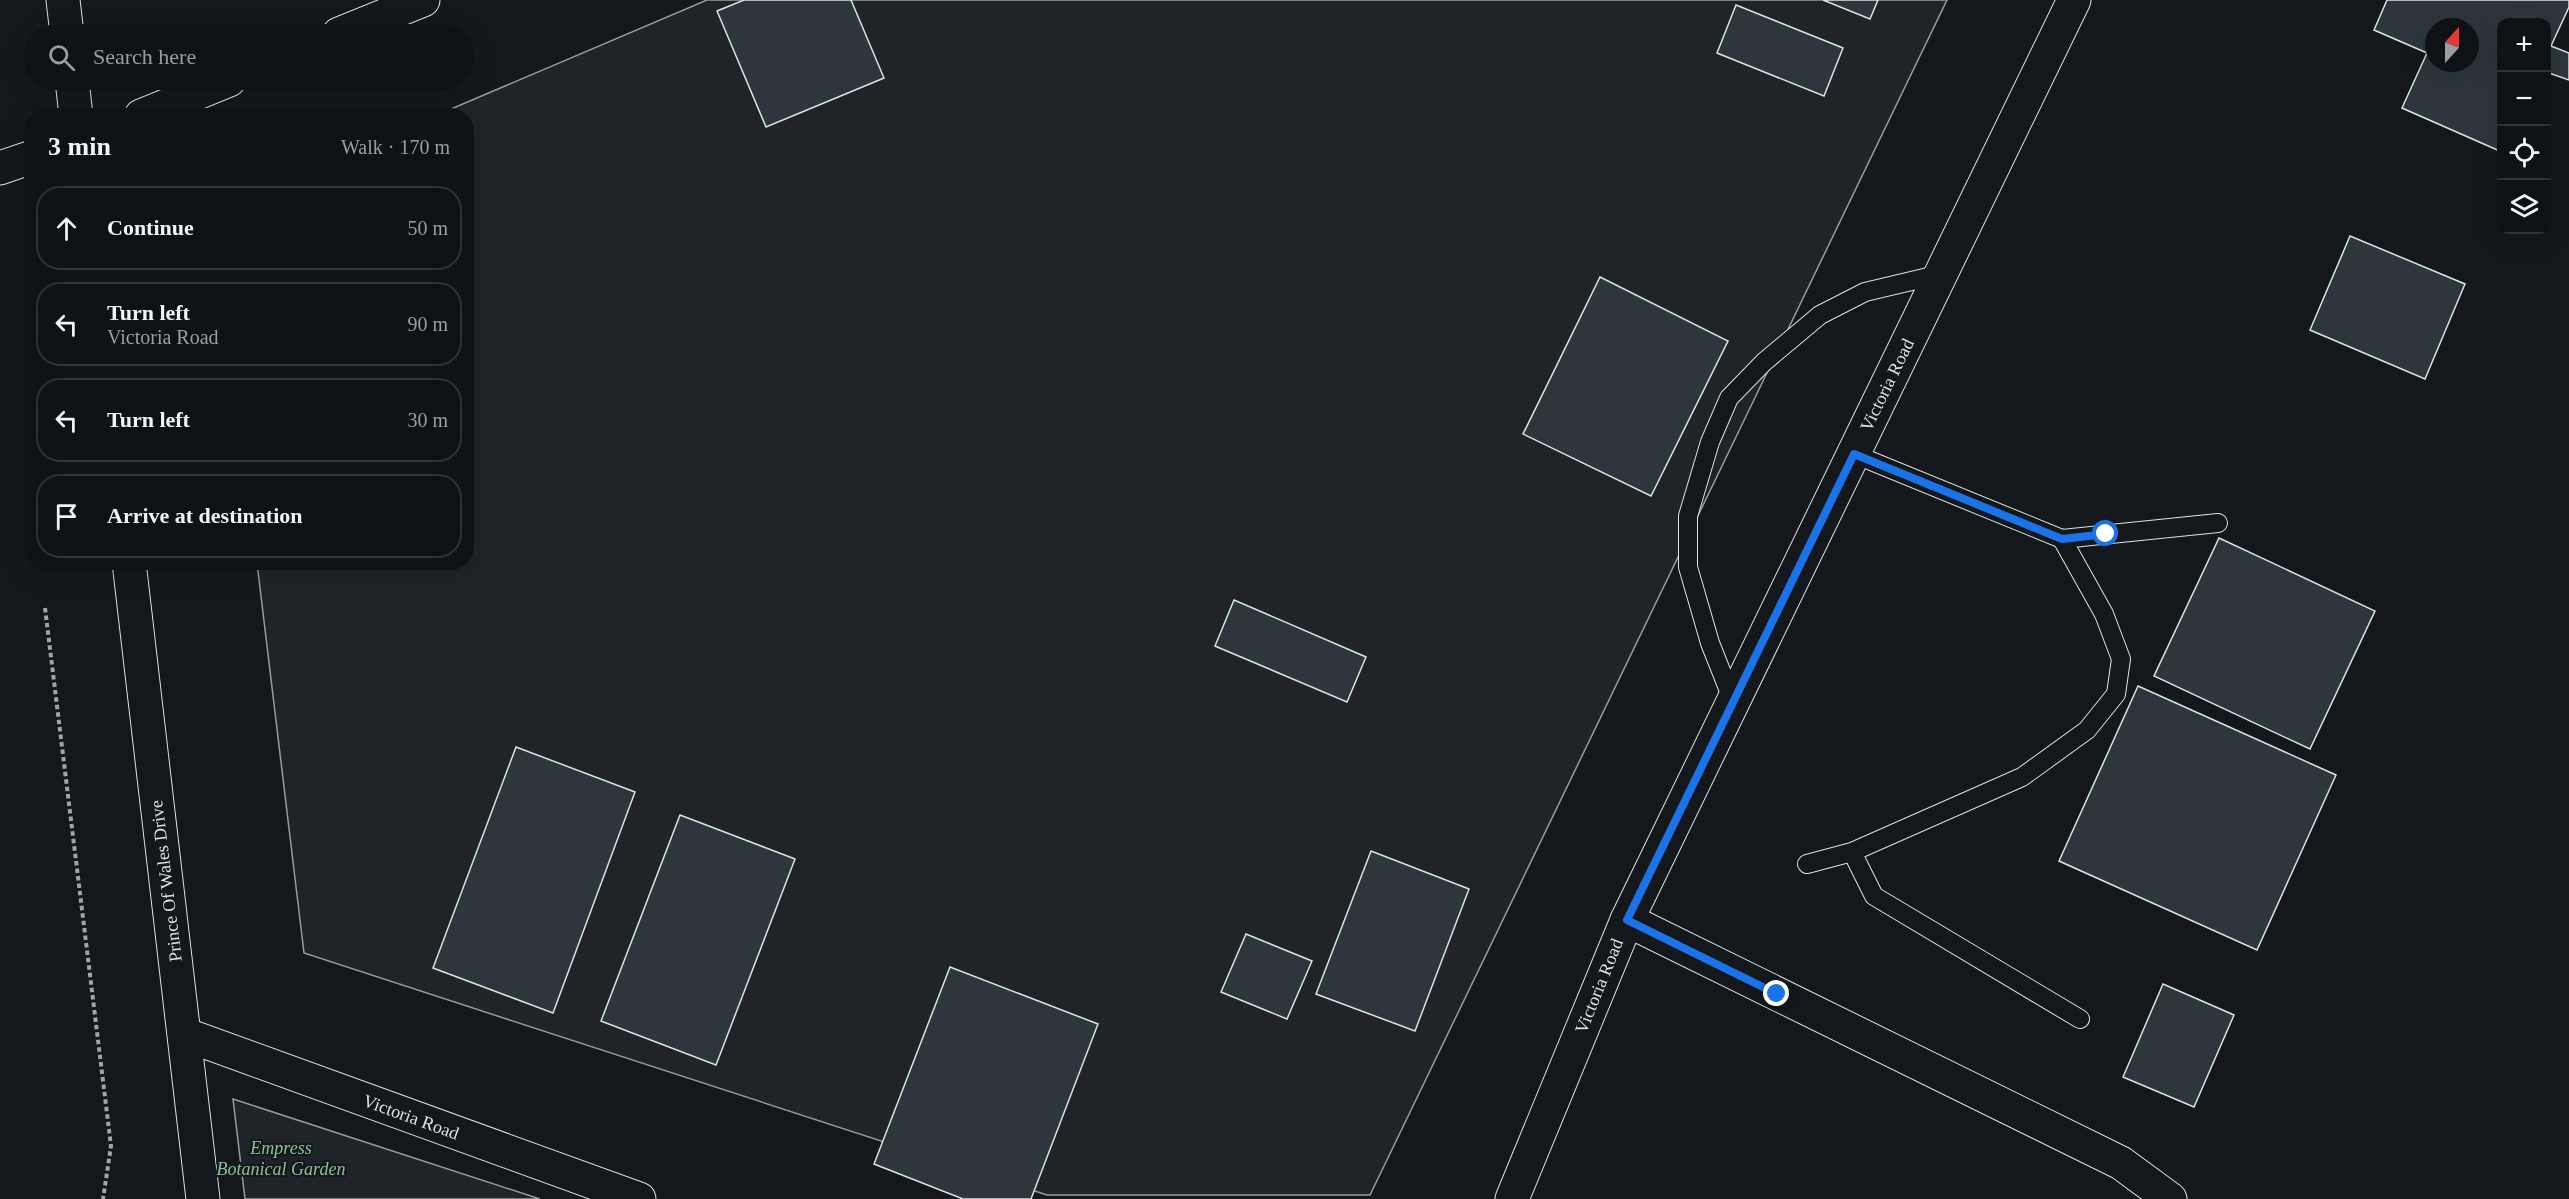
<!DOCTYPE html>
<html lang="en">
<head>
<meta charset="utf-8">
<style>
	:root { --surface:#0f1215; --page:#1d2022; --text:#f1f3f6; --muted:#9b9ea0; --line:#2f3234 }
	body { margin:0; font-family:Georgia,serif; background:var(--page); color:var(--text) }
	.controls { position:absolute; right:18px; top:18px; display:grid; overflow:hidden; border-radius:12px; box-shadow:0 6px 24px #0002 }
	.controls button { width:54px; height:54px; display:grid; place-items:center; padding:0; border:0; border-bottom:2px solid var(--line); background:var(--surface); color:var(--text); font:30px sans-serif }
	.compass { position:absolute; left:2425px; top:18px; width:54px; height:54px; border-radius:50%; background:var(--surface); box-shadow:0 6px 24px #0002; rotate:21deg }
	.stop { position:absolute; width:18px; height:18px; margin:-14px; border:4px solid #1a73e8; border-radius:50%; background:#fff }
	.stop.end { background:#1a73e8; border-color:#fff; box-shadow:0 2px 6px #0008 }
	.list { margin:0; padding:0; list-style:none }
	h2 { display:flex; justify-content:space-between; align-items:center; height:78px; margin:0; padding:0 24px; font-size:26px }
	h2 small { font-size:20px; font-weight:400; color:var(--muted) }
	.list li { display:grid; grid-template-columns:39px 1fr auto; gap:18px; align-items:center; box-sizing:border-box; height:84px; margin:0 12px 12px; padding:0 12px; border:2px solid var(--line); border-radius:24px }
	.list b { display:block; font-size:22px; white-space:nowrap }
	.list p { margin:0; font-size:20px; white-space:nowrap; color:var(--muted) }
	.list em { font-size:20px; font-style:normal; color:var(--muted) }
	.icon { flex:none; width:33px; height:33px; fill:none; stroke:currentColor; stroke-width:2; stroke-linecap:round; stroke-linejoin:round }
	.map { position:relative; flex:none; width:2569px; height:1199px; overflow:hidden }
	.search { position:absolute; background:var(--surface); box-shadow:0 6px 24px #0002; left:24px; top:24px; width:450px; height:66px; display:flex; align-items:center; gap:15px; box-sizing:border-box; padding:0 21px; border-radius:33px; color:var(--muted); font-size:22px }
	.panel { position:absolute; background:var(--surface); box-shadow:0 6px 24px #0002; left:24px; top:108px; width:450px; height:462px; border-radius:24px }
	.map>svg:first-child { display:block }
</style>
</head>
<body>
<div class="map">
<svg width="2569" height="1199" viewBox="0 0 2569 1199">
	<rect width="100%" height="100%" fill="#14181c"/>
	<path fill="#202428" stroke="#939e99" stroke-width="1.5" d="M707 0H1947L1370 1195H1047L304 953 257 563 466 562V116L437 115Z
		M233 1099 540 1199H245Z"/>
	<path fill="#2c363c" stroke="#d8e6dc" stroke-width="1.5" fill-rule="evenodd" d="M744 0H851L884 78 766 127 717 11Z
		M1823 0H1878L1870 19Z
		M2387 0H2569V7L2551 46 2569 53V80L2546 72V22H2502V152L2402 108 2427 53 2374 30ZM2434 27H2470V63H2434Z
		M1736 5 1843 48 1824 96 1717 53Z
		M2350 236 2465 284 2425 379 2310 330Z
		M1600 277 1728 341 1651 496 1523 434Z
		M2219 538 2375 611 2310 749 2154 676Z
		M1234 600 1366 657 1347 702 1215 646Z
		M2138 686 2336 775 2257 950 2059 861Z
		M516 747 635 792 553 1013 433 968Z
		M680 815 795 859 716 1065 601 1021Z
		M1371 851 1469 889 1415 1031 1316 994Z
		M1246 934 1312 961 1287 1019 1221 992Z
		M950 967 1098 1024 1031 1199H963L874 1164Z
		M2163 984 2234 1015 2194 1107 2123 1077Z"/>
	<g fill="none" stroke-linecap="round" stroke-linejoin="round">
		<defs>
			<path id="lane" d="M1854 454 2062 539 2218 523
				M1733 701 1710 643 1688 567V516L1710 442 1729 398 1764 362 1820 315 1865 292 1941 274
				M1852 852 1874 896 2080 1019
				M1807 864 1852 852 2022 777 2087 730 2116 694 2121 659 2104 614 2062 539"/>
			<path id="street" d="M339 34 423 0
				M141 116 229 80
				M0 168 32 157
				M1627 920 2074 0"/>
			<path id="secondary" d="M63 0 67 34
				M72 80 76 116
				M129 562 203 1199
				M184 1034 639 1199
				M1512 1199 1627 920 2121 1163 2170 1199"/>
		</defs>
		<use href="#lane" stroke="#d8e6dc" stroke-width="20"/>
		<use href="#street" stroke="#d8e6dc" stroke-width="35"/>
		<use href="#secondary" stroke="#d8e6dc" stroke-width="35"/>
		<path stroke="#9da8a2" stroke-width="4" stroke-dasharray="4.5 3" stroke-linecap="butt" d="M45 608 111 1146 103 1199"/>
		<use href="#lane" stroke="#14181c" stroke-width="18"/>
		<use href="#street" stroke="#14181c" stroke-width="33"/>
		<use href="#secondary" stroke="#14181c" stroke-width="33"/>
	</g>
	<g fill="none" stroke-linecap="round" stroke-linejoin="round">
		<path stroke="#1a73e8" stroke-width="8" d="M1777 994 1627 920 1854 454 2062 539 2106 534"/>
	</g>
	<g text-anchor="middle" stroke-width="4.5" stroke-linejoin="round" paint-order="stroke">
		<g font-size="18" fill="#d8e6dc" stroke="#14181c">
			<text transform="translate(1887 385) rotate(-64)" y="6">Victoria Road</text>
			<text transform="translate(166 881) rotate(-97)" y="6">Prince Of Wales Drive</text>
			<text transform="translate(1599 986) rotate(-68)" y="6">Victoria Road</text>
			<text transform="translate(411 1117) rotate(20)" y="6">Victoria Road</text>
		</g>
		<g font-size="18" font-style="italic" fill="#8ac095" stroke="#14181c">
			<text x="281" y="1154">Empress<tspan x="281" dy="21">Botanical Garden</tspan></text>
		</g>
	</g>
</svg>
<div class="controls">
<button>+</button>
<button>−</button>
<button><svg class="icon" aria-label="locate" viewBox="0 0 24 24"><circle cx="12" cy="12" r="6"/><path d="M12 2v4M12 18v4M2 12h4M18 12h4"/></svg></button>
<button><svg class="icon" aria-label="layers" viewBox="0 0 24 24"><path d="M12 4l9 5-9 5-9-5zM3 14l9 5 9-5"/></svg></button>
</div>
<svg class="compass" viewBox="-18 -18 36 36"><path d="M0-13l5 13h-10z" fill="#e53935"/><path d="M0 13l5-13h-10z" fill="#9b9ea0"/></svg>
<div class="stop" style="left:2106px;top:534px"></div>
<div class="stop end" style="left:1777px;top:994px"></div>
<div class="search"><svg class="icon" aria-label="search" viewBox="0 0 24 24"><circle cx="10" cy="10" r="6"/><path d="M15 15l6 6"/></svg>Search here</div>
<section class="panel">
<h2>3 min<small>Walk · 170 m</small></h2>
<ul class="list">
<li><svg class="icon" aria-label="ahead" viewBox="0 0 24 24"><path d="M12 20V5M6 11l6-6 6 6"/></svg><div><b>Continue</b></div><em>50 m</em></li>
<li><svg class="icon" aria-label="left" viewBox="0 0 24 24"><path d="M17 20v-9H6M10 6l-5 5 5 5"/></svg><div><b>Turn left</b><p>Victoria Road</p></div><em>90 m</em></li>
<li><svg class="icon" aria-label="left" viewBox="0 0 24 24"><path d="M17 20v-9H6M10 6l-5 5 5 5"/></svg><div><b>Turn left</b></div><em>30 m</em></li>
<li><svg class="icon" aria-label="arrive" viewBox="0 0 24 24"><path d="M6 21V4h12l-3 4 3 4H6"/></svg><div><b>Arrive at destination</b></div></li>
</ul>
</section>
</div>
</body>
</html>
